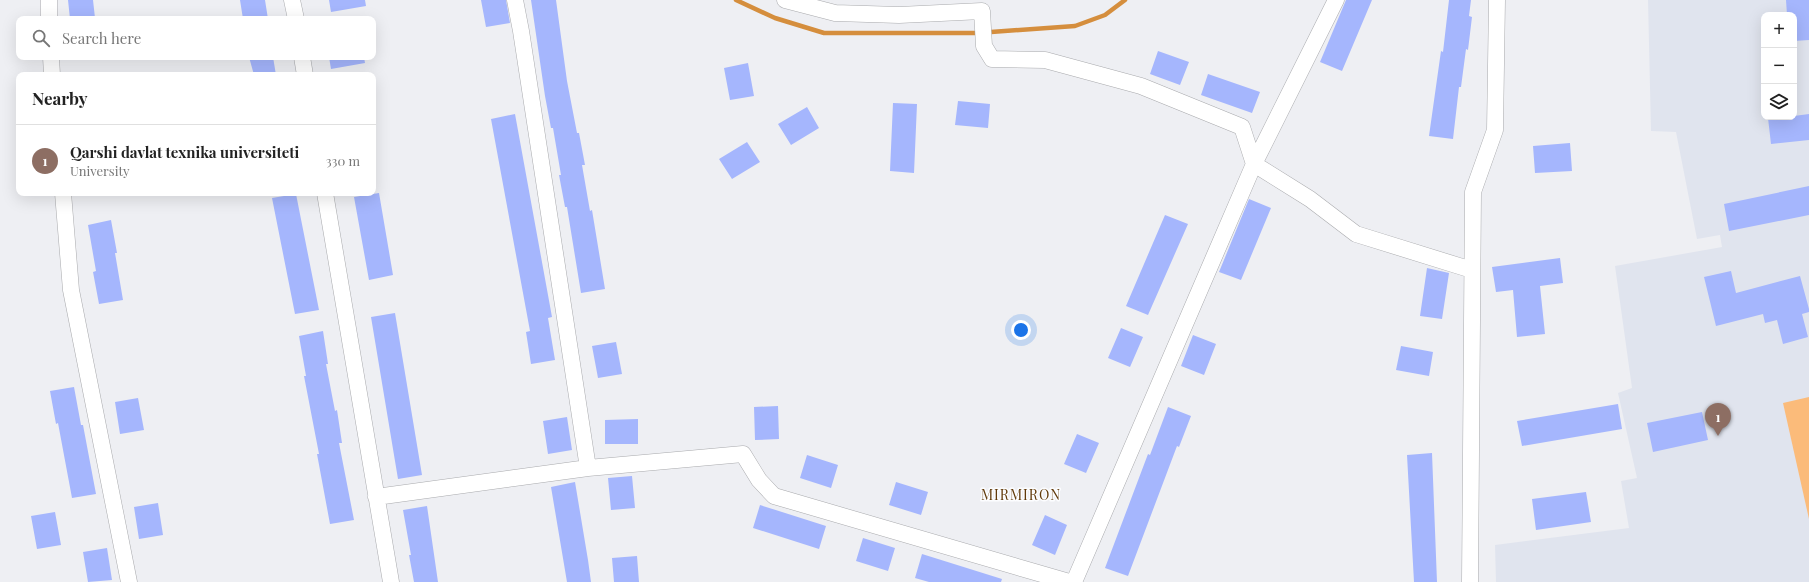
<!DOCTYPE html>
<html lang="en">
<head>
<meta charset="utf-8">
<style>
	:root { --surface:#fff; --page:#f2f2f2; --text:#222; --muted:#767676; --line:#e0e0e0; --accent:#ea580c }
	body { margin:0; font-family:"Playfair Display",serif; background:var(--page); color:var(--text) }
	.controls { position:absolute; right:12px; top:12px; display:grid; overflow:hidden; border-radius:8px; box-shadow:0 4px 16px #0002 }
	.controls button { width:36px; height:36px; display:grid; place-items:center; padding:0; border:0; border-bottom:1px solid var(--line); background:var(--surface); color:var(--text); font:20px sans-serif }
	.you { position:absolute; left:1021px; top:330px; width:14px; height:14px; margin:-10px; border:3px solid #fff; border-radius:50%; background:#1a73e8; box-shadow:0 0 0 6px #1a73e833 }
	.badge { display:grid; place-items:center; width:26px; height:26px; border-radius:50%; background:var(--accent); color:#fff; font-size:13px; font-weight:700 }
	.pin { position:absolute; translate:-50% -33px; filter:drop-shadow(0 1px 2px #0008) }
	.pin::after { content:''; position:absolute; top:21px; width:14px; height:12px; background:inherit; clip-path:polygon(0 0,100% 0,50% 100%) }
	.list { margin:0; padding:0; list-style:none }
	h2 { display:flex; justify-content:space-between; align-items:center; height:52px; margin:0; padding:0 16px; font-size:17px }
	h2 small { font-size:13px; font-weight:400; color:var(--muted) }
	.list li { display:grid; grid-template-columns:26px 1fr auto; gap:12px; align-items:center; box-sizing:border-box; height:72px; padding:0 16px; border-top:1px solid var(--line) }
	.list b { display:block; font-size:15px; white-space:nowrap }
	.list p { margin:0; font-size:13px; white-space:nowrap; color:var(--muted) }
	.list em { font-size:13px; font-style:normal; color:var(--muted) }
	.icon { flex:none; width:22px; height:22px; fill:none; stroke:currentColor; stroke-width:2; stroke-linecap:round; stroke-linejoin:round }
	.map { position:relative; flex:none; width:1809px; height:582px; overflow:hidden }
	.search { position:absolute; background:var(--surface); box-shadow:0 4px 16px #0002; left:16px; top:16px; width:360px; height:44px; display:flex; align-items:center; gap:10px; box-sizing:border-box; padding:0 14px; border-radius:8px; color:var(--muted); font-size:15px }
	.panel { position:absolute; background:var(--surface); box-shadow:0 4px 16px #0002; left:16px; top:72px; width:360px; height:124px; border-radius:8px }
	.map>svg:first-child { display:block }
</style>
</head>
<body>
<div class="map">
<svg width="1809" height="582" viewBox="0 0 1809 582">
	<rect width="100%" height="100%" fill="#eeeff3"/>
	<path fill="#e0e4ee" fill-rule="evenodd" d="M1648 0H1809V582H1496L1495 545 1629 528 1621 481 1637 478 1618 393 1632 388 1615 266 1722 247 1720 235 1697 239 1676 132 1651 131ZM1764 15H1794V117H1764Z"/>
	<path fill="#fbbb7a" d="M1809 397V519L1783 403Z"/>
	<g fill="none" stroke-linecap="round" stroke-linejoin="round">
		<path stroke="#d58e3d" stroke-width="4.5" d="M736 0 775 18 824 33H977
			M991 32 1075 26 1105 15 1125 0"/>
	</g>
	<path fill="#a5b6fd" d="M68 0H93L95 18 70 19Z
		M240 0H265L268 19H243Z
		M329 0H365L366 6 331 12Z
		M481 0H506L510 23 486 27Z
		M531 0H556L567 81 577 133H579L585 165H582L590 211 592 210 605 289 581 293 567 207H565L559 175H561L553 128H551L545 96Z
		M1346 0H1372L1342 71 1320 62Z
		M1449 0H1471L1469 16 1472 17 1468 50 1466 49 1461 87H1459L1453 139 1429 136 1441 51 1443 52Z
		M1786 0H1809V40L1794 41V15H1787Z
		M1158 51 1189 62 1180 85 1150 74Z
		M249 57H273L276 75H254Z
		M329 57H364L365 63 331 69Z
		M748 63 754 96 730 100 724 68Z
		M1208 74 1260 92 1252 113 1201 95Z
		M958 101 990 104 988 128 955 125Z
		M893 103 917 104 914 173 890 171Z
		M807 107 819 128 791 145 778 124Z
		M515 114 552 317 548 318 555 360 531 364 526 332 530 331 491 119Z
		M1809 114V140L1771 144 1768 118 1794 117V116Z
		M747 142 760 162 732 179 719 159Z
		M1570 143 1572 171 1535 173 1533 146Z
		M1809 186V215L1729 231 1724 204Z
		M379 193 393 275 369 280 354 197Z
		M296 194 319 310 295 314 272 198Z
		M1249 199 1271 208 1241 280 1219 272Z
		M1165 215 1188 224 1148 315 1126 306Z
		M111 220 117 253H115L123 300 99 304 93 272 96 271 88 225Z
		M1560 258 1563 283 1540 286 1545 334 1517 337 1513 290 1496 292 1492 267Z
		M1427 268 1449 273 1442 319 1420 316Z
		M1731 271 1736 293 1800 276 1809 309V312L1802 314 1808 337 1783 344 1777 320 1765 323 1763 314 1716 326 1704 277Z
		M395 313 422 475 398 479 371 317Z
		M1121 328 1143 337 1130 367 1108 358Z
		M323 331 328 364H326L335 411 337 410 342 443H339L354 520 330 524 317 454H319L304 376H306L299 336Z
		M1193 335 1216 344 1204 375 1181 366Z
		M616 342 622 374 598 378 592 346Z
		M1401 346 1433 352 1429 376 1396 370Z
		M74 387 81 425H83L96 494 72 498 58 423 56 424 50 391Z
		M138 398 144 430 120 434 115 402Z
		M1618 404 1622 429 1522 446 1517 421Z
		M778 406 779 439 755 440 754 407Z
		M1168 407 1191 416 1179 447 1177 446 1128 576 1105 568 1148 454 1150 455Z
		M1702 412 1708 440 1653 452 1647 423Z
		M567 417 572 450 548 454 543 421Z
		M638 419V444H605V420Z
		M1077 434 1099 443 1086 473 1064 464Z
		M1432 453 1437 582H1414L1407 455Z
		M807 455 838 465 831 488 800 478Z
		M632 476 635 508 611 510 608 478Z
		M575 482 588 560 591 582H567L551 487Z
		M896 482 928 492 921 515 889 505Z
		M1586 492 1591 522 1536 530 1532 499Z
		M158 503 163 535 139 539 134 507Z
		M760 505 826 526 819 549 753 528Z
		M427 506 438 582H414L409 555H411L403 510Z
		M55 512 61 545 37 549 31 516Z
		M1045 515 1067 525 1055 555 1032 545Z
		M863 538 895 548 888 571 856 561Z
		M107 548 112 580 88 582 83 552Z
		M922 554 1002 579 1001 582H929L915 578Z
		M637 556 639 582H614L612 558Z"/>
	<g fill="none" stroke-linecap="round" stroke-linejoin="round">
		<defs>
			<path id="street" d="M49 0V19
				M292 0 296 19
				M515 0 521 31 588 468
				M785 0 835 13 899 15 982 11 984 46 992 59 1045 60 1141 86 1242 127 1254 164 1310 199 1356 234 1472 270
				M51 57 52 75
				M302 57 305 75
				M63 193 71 290 129 582
				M325 193 391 582
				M376 497 588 468 743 454 759 480 774 496 1069 582
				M1074 582 1254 164 1336 0
				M1470 582 1473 192 1495 130 1497 0"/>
		</defs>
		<use href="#street" stroke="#a9aaad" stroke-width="17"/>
		<use href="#street" stroke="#fff" stroke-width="16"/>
	</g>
	<g text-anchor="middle" stroke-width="3" stroke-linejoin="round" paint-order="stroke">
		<g font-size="14" letter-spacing="1" fill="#613a0a" stroke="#fcfdff">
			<text x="1021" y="500">MIRMIRON</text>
		</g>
	</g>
</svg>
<div class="controls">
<button>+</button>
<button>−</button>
<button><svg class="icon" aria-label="layers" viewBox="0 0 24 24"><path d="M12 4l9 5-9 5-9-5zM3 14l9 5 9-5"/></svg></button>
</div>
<div class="you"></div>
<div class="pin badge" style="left:1718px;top:436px;background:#8d6e63">1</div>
<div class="search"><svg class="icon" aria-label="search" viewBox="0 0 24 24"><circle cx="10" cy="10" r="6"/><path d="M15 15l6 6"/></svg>Search here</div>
<section class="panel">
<h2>Nearby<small></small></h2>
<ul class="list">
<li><span class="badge" style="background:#8d6e63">1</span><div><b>Qarshi davlat texnika universiteti</b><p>University</p></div><em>330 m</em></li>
</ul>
</section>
</div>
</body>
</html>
